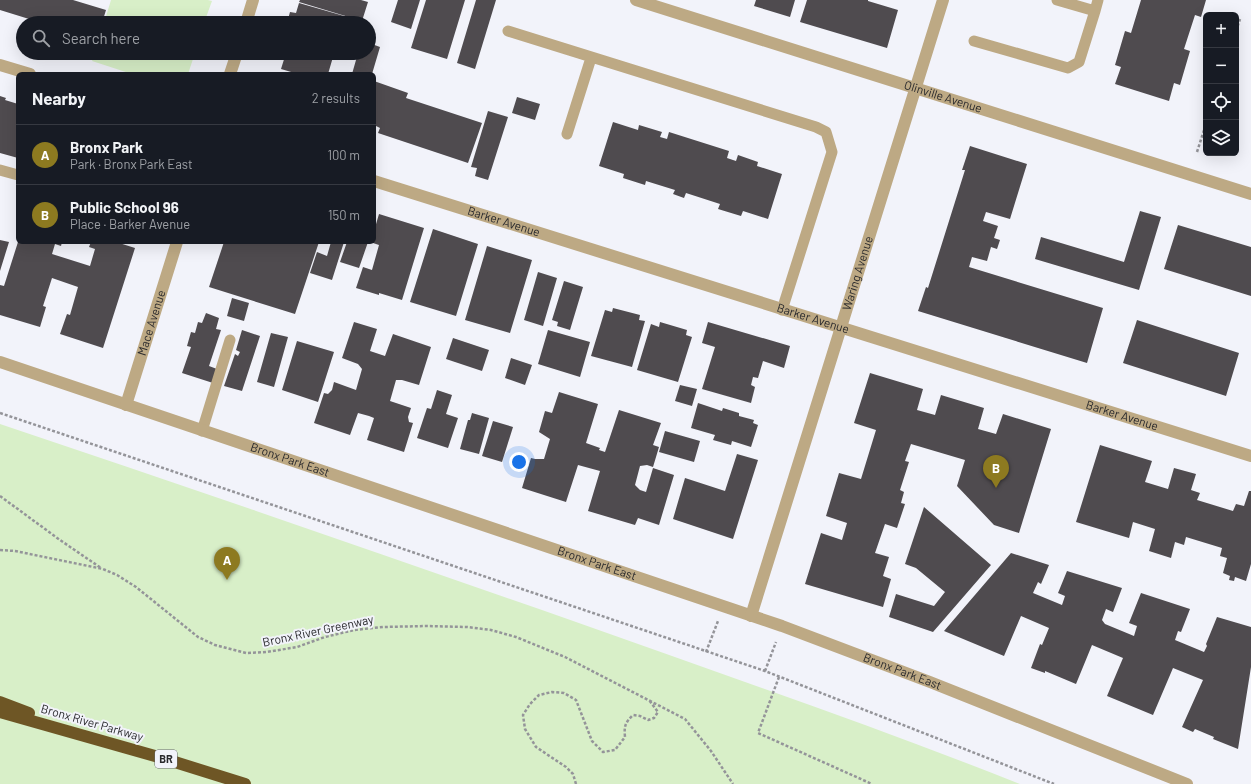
<!DOCTYPE html>
<html lang="en">
<head>
<meta charset="utf-8">
<style>
	:root { --surface:#171b24; --page:#242831; --text:#f1f3f6; --muted:#9ea1a6; --line:#363941; --accent:#8d7a20 }
	body { margin:0; font-family:Barlow,sans-serif; background:var(--page); color:var(--text) }
	.controls { position:absolute; right:12px; top:12px; display:grid; overflow:hidden; border-radius:6px; box-shadow:0 4px 16px #0002 }
	.controls button { width:36px; height:36px; display:grid; place-items:center; padding:0; border:0; border-bottom:1px solid var(--line); background:var(--surface); color:var(--text); font:20px sans-serif }
	.you { position:absolute; left:519px; top:462px; width:14px; height:14px; margin:-10px; border:3px solid #fff; border-radius:50%; background:#1a73e8; box-shadow:0 0 0 6px #1a73e833 }
	.badge { display:grid; place-items:center; width:26px; height:26px; border-radius:50%; background:var(--accent); color:#fff; font-size:13px; font-weight:700 }
	.pin { position:absolute; translate:-50% -33px; filter:drop-shadow(0 1px 2px #0008) }
	.pin::after { content:''; position:absolute; top:21px; width:14px; height:12px; background:inherit; clip-path:polygon(0 0,100% 0,50% 100%) }
	.list { margin:0; padding:0; list-style:none }
	h2 { display:flex; justify-content:space-between; align-items:center; height:52px; margin:0; padding:0 16px; font-size:17px }
	h2 small { font-size:13px; font-weight:400; color:var(--muted) }
	.list li { display:grid; grid-template-columns:26px 1fr auto; gap:12px; align-items:center; box-sizing:border-box; height:60px; padding:0 16px; border-top:1px solid var(--line) }
	.list b { display:block; font-size:15px; white-space:nowrap }
	.list p { margin:0; font-size:13px; white-space:nowrap; color:var(--muted) }
	.list em { font-size:13px; font-style:normal; color:var(--muted) }
	.icon { flex:none; width:22px; height:22px; fill:none; stroke:currentColor; stroke-width:2; stroke-linecap:round; stroke-linejoin:round }
	.map { position:relative; flex:none; width:1251px; height:784px; overflow:hidden }
	.search { position:absolute; background:var(--surface); box-shadow:0 4px 16px #0002; left:16px; top:16px; width:360px; height:44px; display:flex; align-items:center; gap:10px; box-sizing:border-box; padding:0 14px; border-radius:22px; color:var(--muted); font-size:15px }
	.panel { position:absolute; background:var(--surface); box-shadow:0 4px 16px #0002; left:16px; top:72px; width:360px; height:172px; border-radius:6px }
	.map>svg:first-child { display:block }
</style>
</head>
<body>
<div class="map">
<svg width="1251" height="784" viewBox="0 0 1251 784">
	<rect width="100%" height="100%" fill="#f2f3fa"/>
	<path fill="#d8efc8" d="M111 0H208L212 1 204 23H104Z
		M95 53H195L188 74H132L92 61Z
		M0 424C192 488 384 555 576 622 724 675 874 726 1020 784H0Z"/>
	<path fill="#4f4b4f" d="M0 0H73L106 10 102 23H42L0 10Z
		M300 0H361L368 2 362 21 299 2Z
		M398 0H420L411 29 391 22Z
		M426 0H465L447 59 411 48Z
		M476 0H496L475 69 457 63Z
		M756 0H795L790 17 754 6Z
		M807 0H868V1L898 10 887 48 800 22Z
		M1141 0H1206L1201 17 1195 15 1184 49 1190 51 1180 85 1174 83 1169 101 1115 84 1121 67 1115 65 1125 31 1131 33Z
		M299 3 351 18 350 23H287L290 12 296 13Z
		M369 43 380 47 372 74H352L358 53H369Z
		M286 53H320L333 57 328 74H298L281 69Z
		M374 81 408 93 406 98 482 123 468 163 378 133 380 128 376 126 374 130Z
		M0 96 6 98 5 100 18 104V158L0 153Z
		M517 97 540 104 535 120 512 113Z
		M488 111 508 117 488 180 475 176 477 168 471 167Z
		M613 122 638 130 639 125 662 132 660 137 667 139 669 132 729 151 727 158 736 161 738 155 758 162 757 166 782 174 768 219 743 211 741 216 718 209 720 204 686 193 684 198 673 194 675 190 646 181 645 185 623 178 624 174 599 166Z
		M970 146 1027 164 1010 219 986 212 983 221 998 226 994 238 1000 240 997 249 991 247 987 261 972 257 969 267 1103 308 1087 363 918 311 926 287 928 288 965 170H962Z
		M1140 211 1161 217 1139 290 1035 259 1041 237 1124 262Z
		M379 214 424 228 402 300 379 293V295L356 288 363 267 372 270 379 245 370 242H374V231Z
		M1178 225 1251 247V296L1164 269Z
		M433 229 478 244 456 316 410 302Z
		M0 240 9 242 0 271Z
		M18 242H62L61 246 55 244 52 254 90 266 95 249 89 247 91 242H116L135 248 103 348 60 334 67 314 70 315 78 287 52 278 43 306 46 307 40 327 0 315V285L4 286Z
		M224 242H319L295 314 209 287Z
		M331 242H344L332 280 310 273 317 252 327 256Z
		M347 242H368L359 268 340 262Z
		M487 246 532 260 510 333 465 320Z
		M538 272 557 278 543 326 524 320Z
		M564 281 583 287 570 330 557 326 558 322 552 320Z
		M232 298 249 303 244 321 227 316Z
		M613 308 640 315 639 320 645 321 632 367 591 356 605 310 612 312Z
		M206 313 219 318 216 329 221 330 209 366 217 369 213 383 182 373 191 347 187 346 191 332 195 333 198 322 202 323Z
		M1137 320 1239 353 1226 396 1123 363Z
		M354 322 377 329 370 351 385 356 393 334 431 347 419 385 402 380H396L390 401 411 408 408 417 409 422 413 423 404 452 367 440 374 418 369 416 358 413 350 435 314 423 324 393 328 394 332 390 334 382 356 390 362 369 358 364 342 358Z
		M660 322 687 330 686 335 692 337 678 382 637 370 651 324 659 327Z
		M708 322 790 346 784 368 763 361 758 378 753 377 751 385 755 387 751 403 702 389 715 347 702 343Z
		M242 330 260 336 242 391 224 386 235 354 238 356 240 352 236 350Z
		M548 330 590 342 580 377 538 364Z
		M271 333 288 337 274 387 257 382Z
		M453 338 489 350 482 371 446 359Z
		M297 341 334 352 318 402 282 390Z
		M511 358 532 365 525 385 505 378Z
		M870 373 923 389 917 410 935 415 941 395 984 408 978 429 996 434 1003 414 1051 429 1019 533 994 525 957 486 965 460 911 444 905 461 909 462 900 490 904 492 901 503 905 504 897 528 885 524 875 553 889 557 883 576 891 579 883 607 805 584 821 533 842 540 847 523 826 516 839 473 861 479 876 430 854 423Z
		M680 385 697 389 692 406 675 401Z
		M437 390 452 395 446 414 458 418 448 448 417 438 427 408 431 409Z
		M559 392 598 404 586 443 600 448 599 450 605 452 619 410 661 423 653 445 659 447 653 467 647 465 640 466 635 485 640 490 646 492 653 468 674 475 659 525 638 518 635 525 588 511 600 471 578 465 566 502 522 488 531 458 535 459H544L550 439 539 432 545 411 552 413Z
		M698 403 722 411 723 408 739 413V416L754 420 753 423 758 425 751 447 732 441 731 445 713 440 715 435 691 428Z
		M472 413 489 418 479 454 460 449 468 420H470Z
		M493 421 513 427 502 462 482 456Z
		M665 431 700 441 694 462 659 452Z
		M1100 445 1152 461 1145 482 1168 489 1174 468 1196 474 1191 490 1200 493 1197 500 1233 511 1236 504 1244 506 1249 491H1251V564L1246 581 1235 577 1234 581 1229 580 1230 576 1223 573 1227 558 1220 556 1222 548 1186 537 1184 545 1175 542 1171 558 1149 551 1155 529 1133 522 1129 538 1076 522Z
		M737 454 758 460 733 539 673 519 685 478 725 491Z
		M924 507 991 565 933 632 889 617 896 594 934 606 945 592 916 568 905 564Z
		M1011 553 1049 565 1041 584 1038 582 1033 593 1062 605 1065 596 1058 593 1067 571 1122 588 1113 612 1106 609 1102 620 1105 624 1134 636 1137 626 1129 623 1141 593 1190 609 1181 632 1178 631 1175 640 1204 652 1207 646 1206 644 1217 617 1251 627V667L1238 749 1213 739 1214 737 1195 729 1193 732 1182 727 1203 680 1173 668 1153 715 1107 696 1123 658 1092 645 1076 684 1045 671V673L1031 668 1040 644 1042 645 1049 628 1021 616 1004 656 944 631Z"/>
	<g fill="none" stroke-linecap="round" stroke-linejoin="round">
		<path stroke="#949499" stroke-width="2.5" stroke-dasharray="3 2" stroke-linecap="butt" d="M1236 31 1240 19
			M1197 152 1206 124
			M0 413 765 671 1054 784
			M0 496 60 540 101 568
			M0 550 15 551 103 569 117 575 136 587 198 637 215 645 246 653 267 652 297 647 325 637 354 630 383 627 426 626 467 627 491 630 516 637 565 657 685 719 711 751 733 784
			M706 652 718 621
			M765 671 776 642
			M779 677 758 733 872 784
			M576 784 573 774 566 767 536 747 525 729 523 715 530 704 539 695 552 692 564 693 576 700 592 741 603 752 615 750 625 737C624 726 625 723 633 715L640 716 648 720 654 718 658 712 649 700"/>
		<path stroke="#bda984" stroke-width="11" d="M1057 0 1095 11 1098 0
			M508 31 816 127 826 132 832 152 782 310
			M974 41 1068 68 1079 62 1095 11
			M567 134 591 58
			M0 170 18 175
			M202 431 230 340"/>
		<g stroke="#bda984" stroke-width="12">
			<path id="s1" d="M636 0 1251 194"/>
			<path d="M246 23 253 0"/>
			<path d="M0 65 30 74"/>
			<path d="M230 74 237 53"/>
			<path id="s2" d="M374 181 1251 456"/>
			<path id="s3" d="M0 362 782 626 930 682 1187 784"/>
			<path id="s4" d="M126 405 177 242"/>
			<path id="s5" d="M751 616 943 0"/>
		</g>
		<path stroke="#6e5625" stroke-width="12" d="M0 702 29 713
			M0 712 162 758 245 784"/>
	</g>
	<g text-anchor="middle" stroke-width="4" stroke-linejoin="round" paint-order="stroke">
		<rect fill="#f2f3fa" stroke="#65666a" stroke-width="1" x="155" y="750" width="22" height="18" rx="3"/>
		<g font-size="11" font-weight="bold" fill="#29292c">
			<text x="166" y="763">BR</text>
		</g>
		<g font-size="12" fill="#29292c" stroke="#f2f3fa">
			<text dy="4" stroke="none"><textPath href="#s1" startOffset="322">Olinville Avenue</textPath></text>
			<text dy="4" stroke="none"><textPath href="#s2" startOffset="136">Barker Avenue</textPath></text>
			<text dy="4" stroke="none"><textPath href="#s5" startOffset="359">Waring Avenue</textPath></text>
			<text dy="4" stroke="none"><textPath href="#s2" startOffset="460">Barker Avenue</textPath></text>
			<text dy="4" stroke="none"><textPath href="#s4" startOffset="86">Mace Avenue</textPath></text>
			<text dy="4" stroke="none"><textPath href="#s2" startOffset="784">Barker Avenue</textPath></text>
			<text dy="4" stroke="none"><textPath href="#s3" startOffset="306">Bronx Park East</textPath></text>
			<text dy="4" stroke="none"><textPath href="#s3" startOffset="630">Bronx Park East</textPath></text>
			<text transform="translate(318 631) rotate(-12)" y="4">Bronx River Greenway</text>
			<text dy="4" stroke="none"><textPath href="#s3" startOffset="954">Bronx Park East</textPath></text>
			<text transform="translate(92 723) rotate(16)" y="4">Bronx River Parkway</text>
		</g>
	</g>
</svg>
<div class="controls">
<button>+</button>
<button>−</button>
<button><svg class="icon" aria-label="locate" viewBox="0 0 24 24"><circle cx="12" cy="12" r="6"/><path d="M12 2v4M12 18v4M2 12h4M18 12h4"/></svg></button>
<button><svg class="icon" aria-label="layers" viewBox="0 0 24 24"><path d="M12 4l9 5-9 5-9-5zM3 14l9 5 9-5"/></svg></button>
</div>
<div class="you"></div>
<div class="pin badge" style="left:227px;top:580px">A</div>
<div class="pin badge" style="left:996px;top:488px">B</div>
<div class="search"><svg class="icon" aria-label="search" viewBox="0 0 24 24"><circle cx="10" cy="10" r="6"/><path d="M15 15l6 6"/></svg>Search here</div>
<section class="panel">
<h2>Nearby<small>2 results</small></h2>
<ul class="list">
<li><span class="badge">A</span><div><b>Bronx Park</b><p>Park · Bronx Park East</p></div><em>100 m</em></li>
<li><span class="badge">B</span><div><b>Public School 96</b><p>Place · Barker Avenue</p></div><em>150 m</em></li>
</ul>
</section>
</div>
</body>
</html>
